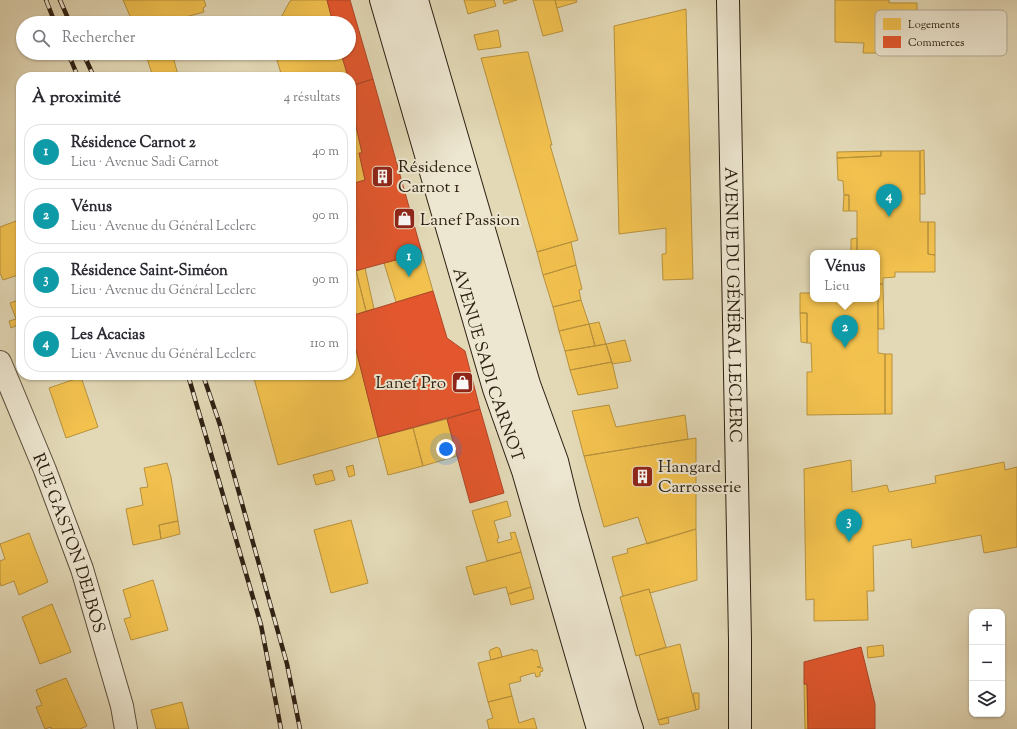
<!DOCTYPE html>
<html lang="fr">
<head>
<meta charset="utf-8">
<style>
	:root { --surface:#fff; --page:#f2f2f3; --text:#2b2b33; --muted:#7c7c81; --line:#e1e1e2; --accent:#8f2418 }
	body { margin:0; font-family:"Sorts Mill Goudy",serif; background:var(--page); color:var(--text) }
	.controls { position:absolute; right:12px; bottom:12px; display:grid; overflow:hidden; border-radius:8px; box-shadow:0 1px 3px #0004 }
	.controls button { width:36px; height:36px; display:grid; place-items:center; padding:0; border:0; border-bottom:1px solid var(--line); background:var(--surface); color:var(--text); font:20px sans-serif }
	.you { position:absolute; left:446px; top:449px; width:14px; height:14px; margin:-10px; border:3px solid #fff; border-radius:50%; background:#1a73e8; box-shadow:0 0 0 6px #1a73e833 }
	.badge { display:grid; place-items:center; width:26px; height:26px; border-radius:50%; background:var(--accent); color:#fff; font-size:13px; font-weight:700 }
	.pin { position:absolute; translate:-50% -33px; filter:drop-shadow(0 1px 2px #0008) }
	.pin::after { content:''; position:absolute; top:21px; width:14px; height:12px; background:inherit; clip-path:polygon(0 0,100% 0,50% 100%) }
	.popup { position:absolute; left:810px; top:250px; width:70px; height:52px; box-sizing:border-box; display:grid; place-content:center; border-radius:8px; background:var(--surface); filter:drop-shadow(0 1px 3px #0005); font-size:13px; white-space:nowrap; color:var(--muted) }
	.popup b { font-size:15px; color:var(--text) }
	.popup::after { content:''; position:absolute; left:50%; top:100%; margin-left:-8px; border:8px solid transparent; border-top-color:var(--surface) }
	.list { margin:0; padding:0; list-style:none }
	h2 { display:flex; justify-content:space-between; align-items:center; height:52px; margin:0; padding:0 16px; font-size:17px }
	h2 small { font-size:13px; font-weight:400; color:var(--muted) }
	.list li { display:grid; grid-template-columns:26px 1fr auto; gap:12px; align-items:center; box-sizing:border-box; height:56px; margin:0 8px 8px; padding:0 8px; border:1px solid var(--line); border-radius:16px }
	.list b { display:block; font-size:15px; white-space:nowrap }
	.list p { margin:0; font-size:13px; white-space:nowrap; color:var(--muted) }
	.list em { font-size:13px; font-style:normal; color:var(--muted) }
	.icon { flex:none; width:22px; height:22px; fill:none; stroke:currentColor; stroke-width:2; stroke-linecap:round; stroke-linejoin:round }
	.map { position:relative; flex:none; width:1017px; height:729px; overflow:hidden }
	.search { position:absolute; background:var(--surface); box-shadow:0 1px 3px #0004; left:16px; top:16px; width:340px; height:44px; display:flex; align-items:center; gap:10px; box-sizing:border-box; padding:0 14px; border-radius:22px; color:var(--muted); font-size:15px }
	.panel { position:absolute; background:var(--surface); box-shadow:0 1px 3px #0004; left:16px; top:72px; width:340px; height:308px; border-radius:16px }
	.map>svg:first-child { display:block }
</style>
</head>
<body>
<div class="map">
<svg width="1017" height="729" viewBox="0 0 1017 729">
	<rect width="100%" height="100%" fill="#e3d9b7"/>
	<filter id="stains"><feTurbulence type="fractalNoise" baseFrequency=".005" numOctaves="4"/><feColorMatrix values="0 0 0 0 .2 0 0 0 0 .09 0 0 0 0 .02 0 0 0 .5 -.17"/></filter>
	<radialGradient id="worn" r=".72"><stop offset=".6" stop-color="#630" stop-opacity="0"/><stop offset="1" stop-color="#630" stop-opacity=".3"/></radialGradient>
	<path fill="#f2c14e" stroke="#b7913c" d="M123 0H204L206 6 203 8 204 12 163 23H133Z
		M292 0H327L333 23H278L290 1Z
		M464 0H494L496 6 468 14Z
		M503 0H517L504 4Z
		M533 0H555L563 31 543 36Z
		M555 0H576L577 2 557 8Z
		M835 0H889V3H917V48H889V53H863L864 43 835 42Z
		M686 9 693 279 663 280 662 254H666V228L619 234 614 26Z
		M498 30 501 47 478 50 474 35Z
		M525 52H528L552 145H550L578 240 537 252 481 58Z
		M155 53H172L178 75 171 77H153L146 55Z
		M275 53H341L348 77H282Z
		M354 117 362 153H359L365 180 351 184V118Z
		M924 150 925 194H920V151Z
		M881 151V156L837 158V152Z
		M881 151H920V222H928V254L935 255V272H895V277L883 278V284H877V253H857V211H849V195H844L843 181 838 180 837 158 881 156Z
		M844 195H849V211H843Z
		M16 221 21 236V274L3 280 0 273V227Z
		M928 222H935V255L928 254Z
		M857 238V253H851V239Z
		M571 242 576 265 543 275 537 252Z
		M422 253 433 291 396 302 384 263Z
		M576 265 582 289 579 290 581 300 553 307 543 275Z
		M365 268 374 309 366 311 356 271Z
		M356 271 366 311 351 316V272Z
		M877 284H878V353L885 354V414L807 415V372H812L811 343H807V313H800V293H813V299H877Z
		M878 284H883L884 329H878Z
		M21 299V332L10 303Z
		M581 300 589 324 559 331 553 307Z
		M800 313H807V343L801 342Z
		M16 319 18 325 11 328 9 321Z
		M599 322 606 344 595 346 589 324Z
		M589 324 595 346 565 351 559 331Z
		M351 330 378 437 278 465 253 375H351Z
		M625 340 631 361 612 364 606 344Z
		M606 344 612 362 570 370 565 351Z
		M885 354H892V414H885Z
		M612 362 618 388 578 395 570 370Z
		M81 377 98 427 66 438 49 388Z
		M609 405 616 427 685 415 688 439 584 456 572 411Z
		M447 419 457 456 423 466 413 428Z
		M413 428 423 466 388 475 378 437Z
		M696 438V529L647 544 638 517 604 527 584 456Z
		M851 460 852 492 887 485 889 492 936 483 935 476 1004 462 1005 470 1017 467V547L984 553 981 535 912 548 911 539 873 546 874 591H867L868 620 814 621V599L806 600 804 469Z
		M167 463 171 477 178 521 159 525 161 539 133 545 126 509 143 505 140 488 148 487 144 468Z
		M353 465 355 475 349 477 346 467Z
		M332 470 335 480 316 485 313 475Z
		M507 501 511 516 494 521 499 538 497 539 498 543 512 539 510 533 515 532 521 552 487 561 472 511Z
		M351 520 368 583 331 593 314 530Z
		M178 521 180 534 161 539 159 525Z
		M696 529 697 580 650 593 649 589 623 596 612 557 628 553 627 549Z
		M29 533 48 582 19 595 14 581 1 586 0 582V561L5 559 0 544Z
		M521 552 531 587 508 594 506 587 474 595 466 567Z
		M153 580 168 630 131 640 124 619 131 617 123 590Z
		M531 587 534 599 511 605 508 594Z
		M649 589 666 647 636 656 620 597Z
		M52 604 71 652 40 664 22 617Z
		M680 644 696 710 658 720 639 655Z
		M883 645 884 656 868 658 867 647Z
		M497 647 500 649 502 657 491 660 489 652 490 650Z
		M533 649V651L537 650 541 666 537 667 540 668 542 667 543 671 540 672V676L536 677 535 673H533L520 677 521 681 509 684 512 696 488 702 478 663Z
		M66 678 87 726 80 729H51V727L45 729 36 707 42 705 36 690Z
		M804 684H807L808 729H805Z
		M693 693H699V709L696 710Z
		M512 696 519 723 534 718 537 729H489L487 720 493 718 488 702Z
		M182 702 189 729H156L151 710Z
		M668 717 669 723 660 725 658 720Z"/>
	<path fill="#e4572e" stroke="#ad4626" d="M327 0H350L373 79 351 86V77H348L341 53H349V23H333Z
		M373 79 422 253 351 272V184L365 180 359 153H362L351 104V86Z
		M433 291 447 338 465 351 480 409 378 437 351 330V316Z
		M480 409 504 493 470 503 447 419Z
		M861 647 875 704V729H808L807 684H804V662Z"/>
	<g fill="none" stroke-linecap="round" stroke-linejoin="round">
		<defs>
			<path id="service" d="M399 0 484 292 513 387 539 461 615 729"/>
			<g id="minor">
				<path id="s1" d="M0 362 45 470 82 569 122 706 126 729"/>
			</g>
			<g id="secondary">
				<path id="s2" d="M381 0 494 389 523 471 598 729"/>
				<path d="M417 0 529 384 557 461 569 510 627 714 632 729"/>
				<path id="s3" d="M728 0 740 640V729"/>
			</g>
		</defs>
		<use href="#service" stroke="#5a4e3c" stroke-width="19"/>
		<use href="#minor" stroke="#5a4e3c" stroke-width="24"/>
		<use href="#secondary" stroke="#2d2013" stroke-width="24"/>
		<use href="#service" stroke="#ede6d0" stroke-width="17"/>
		<use href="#minor" stroke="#ede6d0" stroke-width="22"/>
		<use href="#secondary" stroke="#ede6d0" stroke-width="22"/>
		<defs>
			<path id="rail" d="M46 0 55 23
				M60 0 70 23
				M68 53 78 77
				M83 53 94 77
				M188 375 261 625 281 729
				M203 375 220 425 287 664 300 729"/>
		</defs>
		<use href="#rail" stroke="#2d2013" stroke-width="4.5"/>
		<use href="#rail" stroke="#ede6d0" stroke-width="3" stroke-dasharray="9" stroke-linecap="butt"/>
	</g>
	<defs>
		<symbol id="building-square" viewBox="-11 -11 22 22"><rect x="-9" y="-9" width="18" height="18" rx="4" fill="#8f2418" stroke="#ede6d0"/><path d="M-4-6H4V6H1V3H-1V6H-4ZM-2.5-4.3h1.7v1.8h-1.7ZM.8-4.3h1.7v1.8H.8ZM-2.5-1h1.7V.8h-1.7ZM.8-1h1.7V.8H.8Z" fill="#fff"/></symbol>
		<symbol id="shop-square" viewBox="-11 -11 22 22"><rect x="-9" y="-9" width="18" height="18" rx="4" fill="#8f2418" stroke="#ede6d0"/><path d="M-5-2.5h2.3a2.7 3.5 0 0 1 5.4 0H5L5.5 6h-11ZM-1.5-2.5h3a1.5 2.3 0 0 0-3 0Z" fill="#fff"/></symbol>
	</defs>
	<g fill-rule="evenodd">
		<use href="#building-square" x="370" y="164" width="25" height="25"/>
		<use href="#shop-square" x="392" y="206" width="25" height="25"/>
		<use href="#shop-square" x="450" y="370" width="25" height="25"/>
		<use href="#building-square" x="630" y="464" width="25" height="25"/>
	</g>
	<g text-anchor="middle" stroke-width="4" stroke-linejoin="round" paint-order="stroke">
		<g font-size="17" fill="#2d2013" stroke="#ede6d0" text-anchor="start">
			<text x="398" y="172">Résidence<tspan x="398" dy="20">Carnot 1</tspan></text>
			<text x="420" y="225">Lanef Passion</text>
			<text x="446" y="388" text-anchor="end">Lanef Pro</text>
			<text x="658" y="472">Hangard<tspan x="658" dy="20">Carrosserie</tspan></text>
		</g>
		<g font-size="17" fill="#2d2013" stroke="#ede6d0">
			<text dy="6" stroke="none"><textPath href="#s3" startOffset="305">AVENUE DU GÉNÉRAL LECLERC</textPath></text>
			<text dy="6" stroke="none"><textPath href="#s2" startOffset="380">AVENUE SADI CARNOT</textPath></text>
			<text dy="6" stroke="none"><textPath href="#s1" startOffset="194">RUE GASTON DELBOS</textPath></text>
		</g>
	</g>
	<rect x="875" y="10" width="132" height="46" rx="6" fill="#ede6d0" stroke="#b3ab97" stroke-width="1"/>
	<rect x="883" y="18" width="18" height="12" fill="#f2c14e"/>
	<rect x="883" y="36" width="18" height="12" fill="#e4572e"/>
	<g font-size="11" fill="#2d2013">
		<text x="908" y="28">Logements</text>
		<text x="908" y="46">Commerces</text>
	</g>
	<rect width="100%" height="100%" filter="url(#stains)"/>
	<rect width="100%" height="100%" fill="url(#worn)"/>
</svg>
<div class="controls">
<button>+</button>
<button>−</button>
<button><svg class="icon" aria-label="layers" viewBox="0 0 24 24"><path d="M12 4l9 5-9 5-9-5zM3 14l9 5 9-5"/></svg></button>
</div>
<div class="you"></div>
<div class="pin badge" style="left:409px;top:277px;background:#0f9aa8">1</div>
<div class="pin badge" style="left:845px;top:348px;background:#0f9aa8">2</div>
<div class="popup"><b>Vénus</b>Lieu</div>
<div class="pin badge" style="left:849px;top:542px;background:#0f9aa8">3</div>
<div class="pin badge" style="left:889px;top:217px;background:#0f9aa8">4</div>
<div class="search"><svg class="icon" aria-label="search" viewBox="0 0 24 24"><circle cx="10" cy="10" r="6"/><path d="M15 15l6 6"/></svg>Rechercher</div>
<section class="panel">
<h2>À proximité<small>4 résultats</small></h2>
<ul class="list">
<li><span class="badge" style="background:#0f9aa8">1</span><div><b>Résidence Carnot 2</b><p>Lieu · Avenue Sadi Carnot</p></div><em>40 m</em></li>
<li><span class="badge" style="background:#0f9aa8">2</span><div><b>Vénus</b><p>Lieu · Avenue du Général Leclerc</p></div><em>90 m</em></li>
<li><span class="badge" style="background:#0f9aa8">3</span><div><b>Résidence Saint-Siméon</b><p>Lieu · Avenue du Général Leclerc</p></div><em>90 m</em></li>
<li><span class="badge" style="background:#0f9aa8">4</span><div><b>Les Acacias</b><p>Lieu · Avenue du Général Leclerc</p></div><em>110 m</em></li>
</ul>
</section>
</div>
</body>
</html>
